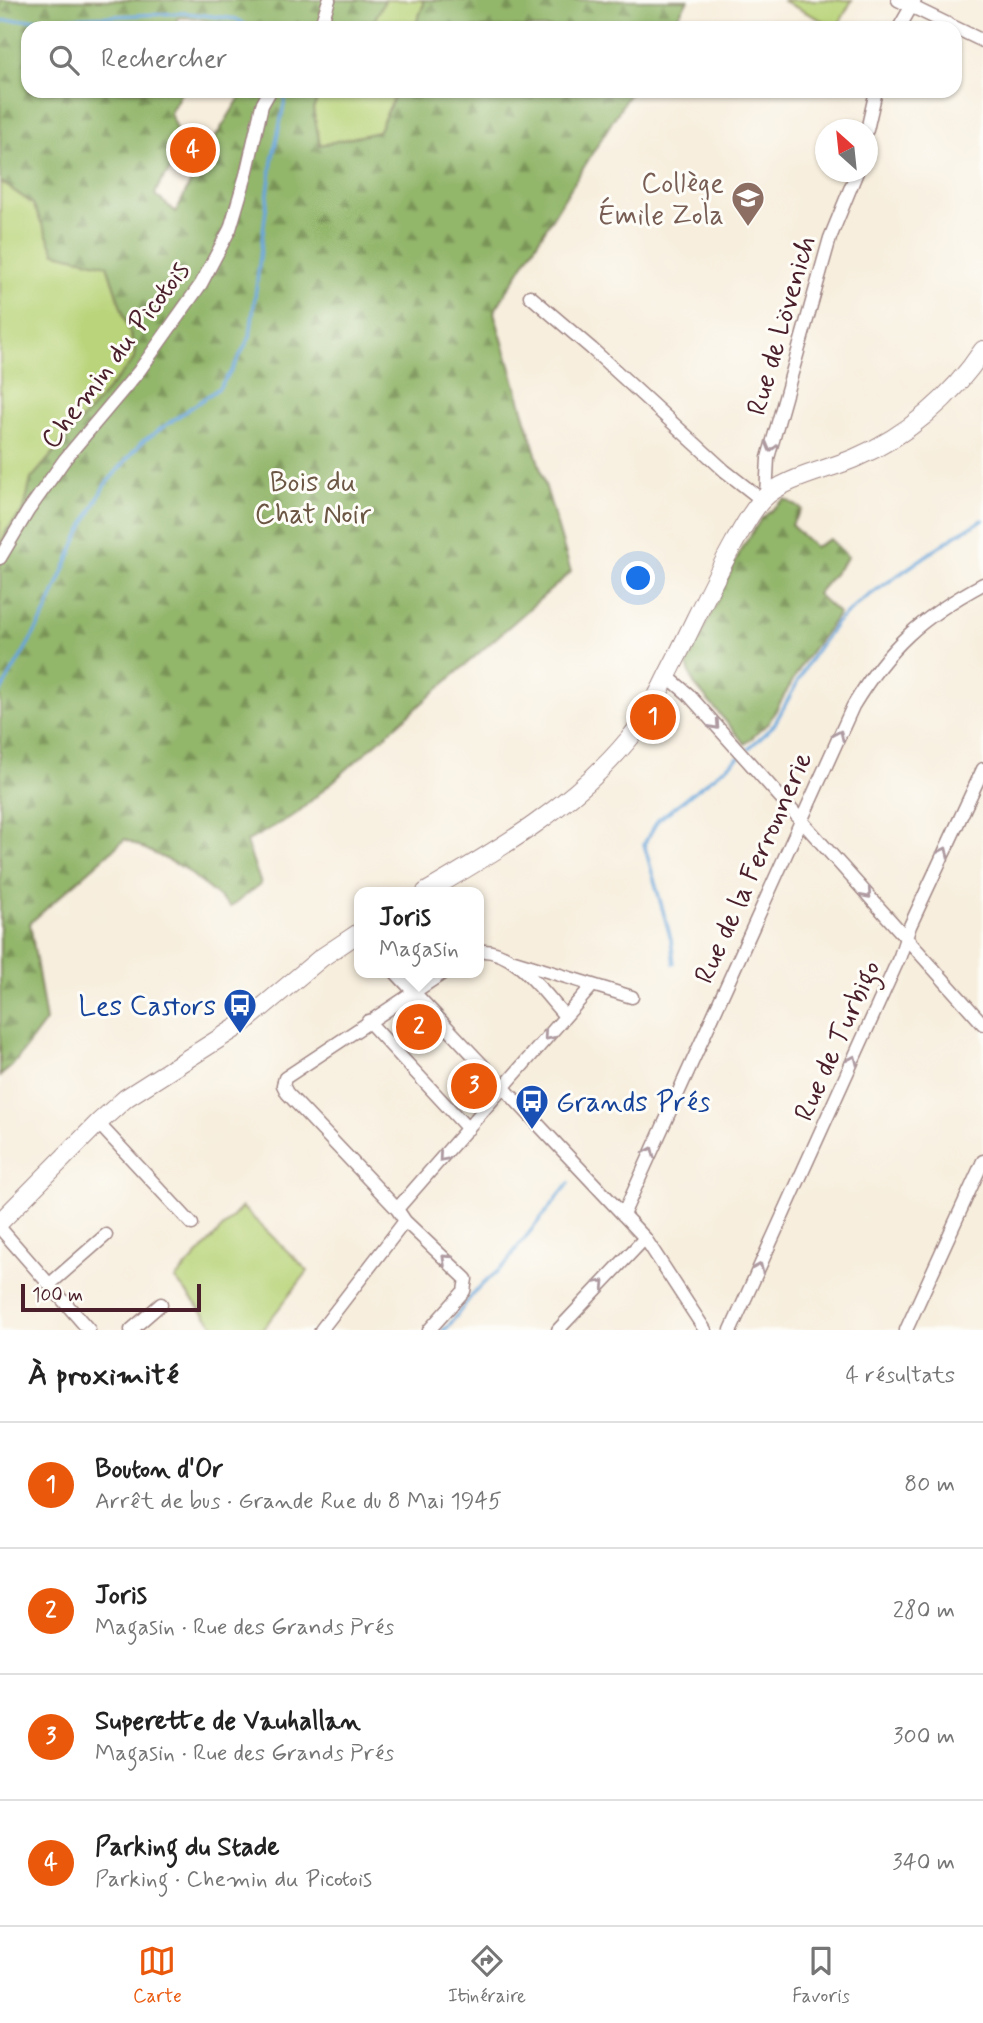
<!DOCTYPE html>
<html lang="fr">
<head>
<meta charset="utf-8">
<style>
	:root { --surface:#fff; --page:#f6f6f6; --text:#222; --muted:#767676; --line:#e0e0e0; --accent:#ea580c }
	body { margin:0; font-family:Mynerve,sans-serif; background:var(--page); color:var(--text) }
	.compass { position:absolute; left:815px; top:119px; width:63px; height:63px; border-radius:50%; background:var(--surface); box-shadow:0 2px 5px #0004; rotate:333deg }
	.scale { position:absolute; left:21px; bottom:18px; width:180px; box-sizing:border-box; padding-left:7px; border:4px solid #4a1f2b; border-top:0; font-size:19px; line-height:24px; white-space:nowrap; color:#4a1f2b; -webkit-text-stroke:5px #fdfcf7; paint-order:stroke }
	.you { position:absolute; left:639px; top:579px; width:24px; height:24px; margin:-18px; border:5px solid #fff; border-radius:50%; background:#1a73e8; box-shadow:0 0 0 10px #1a73e833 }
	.badge { display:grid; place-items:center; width:46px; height:46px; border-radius:50%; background:var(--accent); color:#fff; font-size:23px; font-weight:700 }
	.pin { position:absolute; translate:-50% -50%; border:4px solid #fff; box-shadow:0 2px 7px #0006 }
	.popup { position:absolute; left:354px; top:887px; width:130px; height:91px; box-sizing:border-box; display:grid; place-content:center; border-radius:14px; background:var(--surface); filter:drop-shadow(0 2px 5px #0005); font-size:23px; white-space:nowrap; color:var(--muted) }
	.popup b { font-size:26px; color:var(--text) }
	.popup::after { content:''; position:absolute; left:50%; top:100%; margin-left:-14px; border:14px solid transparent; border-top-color:var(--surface) }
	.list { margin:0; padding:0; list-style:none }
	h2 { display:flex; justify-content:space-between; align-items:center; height:91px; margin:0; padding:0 28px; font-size:30px }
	h2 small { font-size:23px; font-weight:400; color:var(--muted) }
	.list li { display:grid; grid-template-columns:46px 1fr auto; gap:21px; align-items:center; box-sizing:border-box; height:126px; padding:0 28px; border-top:2px solid var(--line) }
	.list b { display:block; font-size:26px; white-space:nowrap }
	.list p { margin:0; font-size:23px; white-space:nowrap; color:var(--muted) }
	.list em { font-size:23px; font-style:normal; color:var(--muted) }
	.icon { flex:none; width:38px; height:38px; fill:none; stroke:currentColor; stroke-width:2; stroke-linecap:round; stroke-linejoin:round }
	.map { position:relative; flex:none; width:983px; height:1330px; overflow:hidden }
	.search { position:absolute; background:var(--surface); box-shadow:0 2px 5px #0004; left:21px; right:21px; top:21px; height:77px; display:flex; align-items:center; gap:18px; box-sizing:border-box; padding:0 24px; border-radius:21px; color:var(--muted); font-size:26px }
	.sheet { height:595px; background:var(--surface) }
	nav { display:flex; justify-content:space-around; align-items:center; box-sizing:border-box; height:98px; border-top:2px solid var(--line); background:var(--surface); font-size:19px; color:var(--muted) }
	nav a { display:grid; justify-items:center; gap:4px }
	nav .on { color:var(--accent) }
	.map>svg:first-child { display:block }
</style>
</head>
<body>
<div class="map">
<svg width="983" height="1330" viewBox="0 0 983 1330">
	<defs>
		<pattern id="forest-firs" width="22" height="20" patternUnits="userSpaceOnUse" patternTransform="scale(1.75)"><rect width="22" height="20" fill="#92b66a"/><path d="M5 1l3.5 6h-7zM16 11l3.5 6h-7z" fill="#799357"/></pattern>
	</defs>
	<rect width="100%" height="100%" fill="#fdfcf7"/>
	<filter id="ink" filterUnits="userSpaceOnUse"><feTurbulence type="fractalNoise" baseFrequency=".0143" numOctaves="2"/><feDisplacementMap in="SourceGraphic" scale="14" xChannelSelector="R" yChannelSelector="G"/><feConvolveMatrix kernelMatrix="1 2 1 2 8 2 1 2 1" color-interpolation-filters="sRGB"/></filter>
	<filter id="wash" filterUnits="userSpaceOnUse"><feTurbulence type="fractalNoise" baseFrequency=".00686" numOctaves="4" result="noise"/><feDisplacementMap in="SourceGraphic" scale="28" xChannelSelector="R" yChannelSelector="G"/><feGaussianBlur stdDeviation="1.57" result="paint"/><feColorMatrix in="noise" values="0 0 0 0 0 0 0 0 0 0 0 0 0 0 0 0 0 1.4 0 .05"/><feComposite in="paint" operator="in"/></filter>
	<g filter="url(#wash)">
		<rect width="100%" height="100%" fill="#f7eedd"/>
		<path fill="#b9d47a" stroke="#827a52" stroke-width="2" d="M385 0H422L424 4 414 28H370Z
			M852 0 837 28 783 1 784 0Z
			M321 91H397L378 132 320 145 313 109Z
			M0 181 33 204 55 253 107 265 135 349 134 359 24 510 0 551Z
			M242 1207 308 1271 262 1330H218L175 1279Z"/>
		<path fill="url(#forest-firs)" stroke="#6e6a4a" stroke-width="2" d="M0 0H385L370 28H223C208 20 193 16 177 18L178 28H28V91H182L170 113C174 125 184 144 179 157 172 172 160 177 155 195L176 212 202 159 244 91H321L313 109 320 145 378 132 397 91H631L494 312 571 572 296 814 246 842 261 884 230 907 184 868 125 839 30 923 46 1021 12 1066 0 1076V551L6 531 24 510 31 479 134 359 135 349 107 265 55 253 33 204 0 181Z
			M422 0H688L671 28H414L424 4Z
			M785 499 802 509 791 525 815 547 830 539 848 557 817 594 839 614 804 661 769 722 745 744 694 684 687 665 742 548 761 519Z"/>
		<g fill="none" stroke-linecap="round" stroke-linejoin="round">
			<path stroke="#67a5d9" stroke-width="3.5" d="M0 21 186 13 236 19 250 28
				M0 693 45 615 77 539 104 486 142 442 219 388 232 370 250 337 272 161 287 91
				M749 748 774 725 809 661 836 623 861 601 956 535 983 520
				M674 964 671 939 644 844 658 820 739 757
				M443 1330 448 1327 476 1290 506 1264 513 1253 569 1183"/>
		</g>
	</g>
	<g filter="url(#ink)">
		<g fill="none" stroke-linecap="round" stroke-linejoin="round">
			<defs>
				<path id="street" d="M898 0 983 41
					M320 28 329 0
					M899 28 915 0
					M867 130 876 91
					M530 296 592 349 725 471 762 500
					M766 496 768 458 830 238 857 172
					M0 558 28 511 65 459 139 371 201 284 230 229 246 175 262 105 270 91
					M667 676 688 694 983 1024
					M478 951C515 948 543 992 565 1016
					M514 961 632 997
					M396 973 645 1238 705 1330
					M368 1021 468 1129
					M98 1123 192 1224
					M397 1209 592 986
					M623 1215 853 706C889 646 922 617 983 584
					M0 1228 89 1330
					M50 1284 106 1235
					M131 1330 161 1304
					M321 1330 405 1221
					M429 1330 464 1291 466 1279 405 1221 397 1209 287 1093 283 1085 285 1078 443 973
					M558 1330 645 1238
					M731 1330 900 956 910 926 983 769
					M906 1330 983 1161"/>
				<path id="secondary" d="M426 892C498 850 575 805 629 739 644 721 657 697 667 676 690 632 710 586 734 543 743 528 751 511 763 499 783 478 828 470 855 458 907 436 952 397 983 350
					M0 1222 98 1123 126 1098 242 1024 321 958 360 932"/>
			</defs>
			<use href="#street" stroke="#a08684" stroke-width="15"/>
			<use href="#secondary" stroke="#a08684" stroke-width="20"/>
			<use href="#street" stroke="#fff" stroke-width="12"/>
			<use href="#secondary" stroke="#fff" stroke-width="18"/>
		</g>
		<defs><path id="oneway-chevron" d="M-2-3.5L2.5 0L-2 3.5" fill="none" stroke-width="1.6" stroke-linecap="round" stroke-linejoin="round" transform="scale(1.75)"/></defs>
		<g stroke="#ae9aa0">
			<use href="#oneway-chevron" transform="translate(771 447) rotate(105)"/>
			<use href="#oneway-chevron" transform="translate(715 725) rotate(48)"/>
			<use href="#oneway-chevron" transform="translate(839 735) rotate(-65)"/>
			<use href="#oneway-chevron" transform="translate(944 852) rotate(-65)"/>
			<use href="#oneway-chevron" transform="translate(867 894) rotate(48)"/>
			<use href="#oneway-chevron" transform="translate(548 1036) rotate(131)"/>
			<use href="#oneway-chevron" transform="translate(853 1060) rotate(-66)"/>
			<use href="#oneway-chevron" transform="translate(650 1152) rotate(-66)"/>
			<use href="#oneway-chevron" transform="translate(443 1157) rotate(131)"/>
			<use href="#oneway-chevron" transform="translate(446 1259) rotate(-137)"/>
			<use href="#oneway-chevron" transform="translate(759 1268) rotate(-66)"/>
			<use href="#oneway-chevron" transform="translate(601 1284) rotate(-47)"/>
		</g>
	</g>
	<defs>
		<symbol id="school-pin" viewBox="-11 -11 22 30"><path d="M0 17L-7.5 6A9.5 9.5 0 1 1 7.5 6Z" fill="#8d6e63" stroke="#fdfcf7"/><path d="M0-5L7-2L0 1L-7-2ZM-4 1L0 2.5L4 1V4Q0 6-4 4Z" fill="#fff"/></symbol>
		<symbol id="bus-pin" viewBox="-11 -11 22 30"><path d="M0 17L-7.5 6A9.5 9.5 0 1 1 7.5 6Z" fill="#1a4fb4" stroke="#fdfcf7"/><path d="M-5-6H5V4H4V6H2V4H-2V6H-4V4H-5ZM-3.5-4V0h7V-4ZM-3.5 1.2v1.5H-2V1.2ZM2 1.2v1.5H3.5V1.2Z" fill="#fff"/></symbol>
	</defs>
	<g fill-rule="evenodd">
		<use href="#school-pin" x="729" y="179" width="38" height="52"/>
		<use href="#bus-pin" x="221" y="986" width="38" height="52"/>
		<use href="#bus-pin" x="513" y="1082" width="38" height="52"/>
	</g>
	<g text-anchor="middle" stroke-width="6" stroke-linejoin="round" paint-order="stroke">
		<g font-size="28" fill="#785e54" stroke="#fdfcf7" text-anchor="end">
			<text x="724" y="192">Collège<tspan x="724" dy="32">Émile Zola</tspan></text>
		</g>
		<g font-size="28" fill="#4a1f2b" stroke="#fdfcf7">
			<text transform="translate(780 325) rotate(-74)" y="10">Rue de Lövenich</text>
			<text transform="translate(114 354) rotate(-53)" y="10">Chemin du Picotois</text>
			<text transform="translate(752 867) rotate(-66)" y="10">Rue de la Ferronnerie</text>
			<text transform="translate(836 1040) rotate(-66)" y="10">Rue de Turbigo</text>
		</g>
		<g font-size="28" fill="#6b5543" stroke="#fdfcf7">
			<text x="313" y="491">Bois du<tspan x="313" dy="32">Chat Noir</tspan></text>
		</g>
		<g font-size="28" fill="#164399" stroke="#fdfcf7" text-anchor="end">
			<text x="216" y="1015">Les Castors</text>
			<text x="556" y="1111" text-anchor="start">Grands Prés</text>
		</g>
	</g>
</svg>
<svg class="compass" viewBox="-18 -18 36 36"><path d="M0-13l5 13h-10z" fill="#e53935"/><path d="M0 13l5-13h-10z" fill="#767676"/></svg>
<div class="scale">100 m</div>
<div class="you"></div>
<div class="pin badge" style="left:653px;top:717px">1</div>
<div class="pin badge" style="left:419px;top:1027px">2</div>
<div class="popup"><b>Joris</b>Magasin</div>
<div class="pin badge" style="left:474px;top:1086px">3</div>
<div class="pin badge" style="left:193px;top:150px">4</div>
<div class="search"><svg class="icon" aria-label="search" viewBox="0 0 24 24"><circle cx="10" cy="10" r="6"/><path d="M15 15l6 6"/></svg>Rechercher</div>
</div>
<section class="sheet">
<h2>À proximité<small>4 résultats</small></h2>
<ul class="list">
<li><span class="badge">1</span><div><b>Bouton d'Or</b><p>Arrêt de bus · Grande Rue du 8 Mai 1945</p></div><em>80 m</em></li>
<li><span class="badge">2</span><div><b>Joris</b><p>Magasin · Rue des Grands Prés</p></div><em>280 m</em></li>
<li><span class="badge">3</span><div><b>Superette de Vauhallan</b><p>Magasin · Rue des Grands Prés</p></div><em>300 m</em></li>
<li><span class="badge">4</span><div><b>Parking du Stade</b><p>Parking · Chemin du Picotois</p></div><em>340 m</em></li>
</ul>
</section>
<nav>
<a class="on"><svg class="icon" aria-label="map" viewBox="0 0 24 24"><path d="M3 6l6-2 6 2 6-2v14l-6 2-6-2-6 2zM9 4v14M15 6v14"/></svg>Carte</a>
<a><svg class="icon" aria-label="directions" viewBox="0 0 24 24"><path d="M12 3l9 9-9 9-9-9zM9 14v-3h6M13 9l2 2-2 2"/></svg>Itinéraire</a>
<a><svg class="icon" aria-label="saved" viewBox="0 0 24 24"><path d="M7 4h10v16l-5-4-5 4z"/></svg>Favoris</a>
</nav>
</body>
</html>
